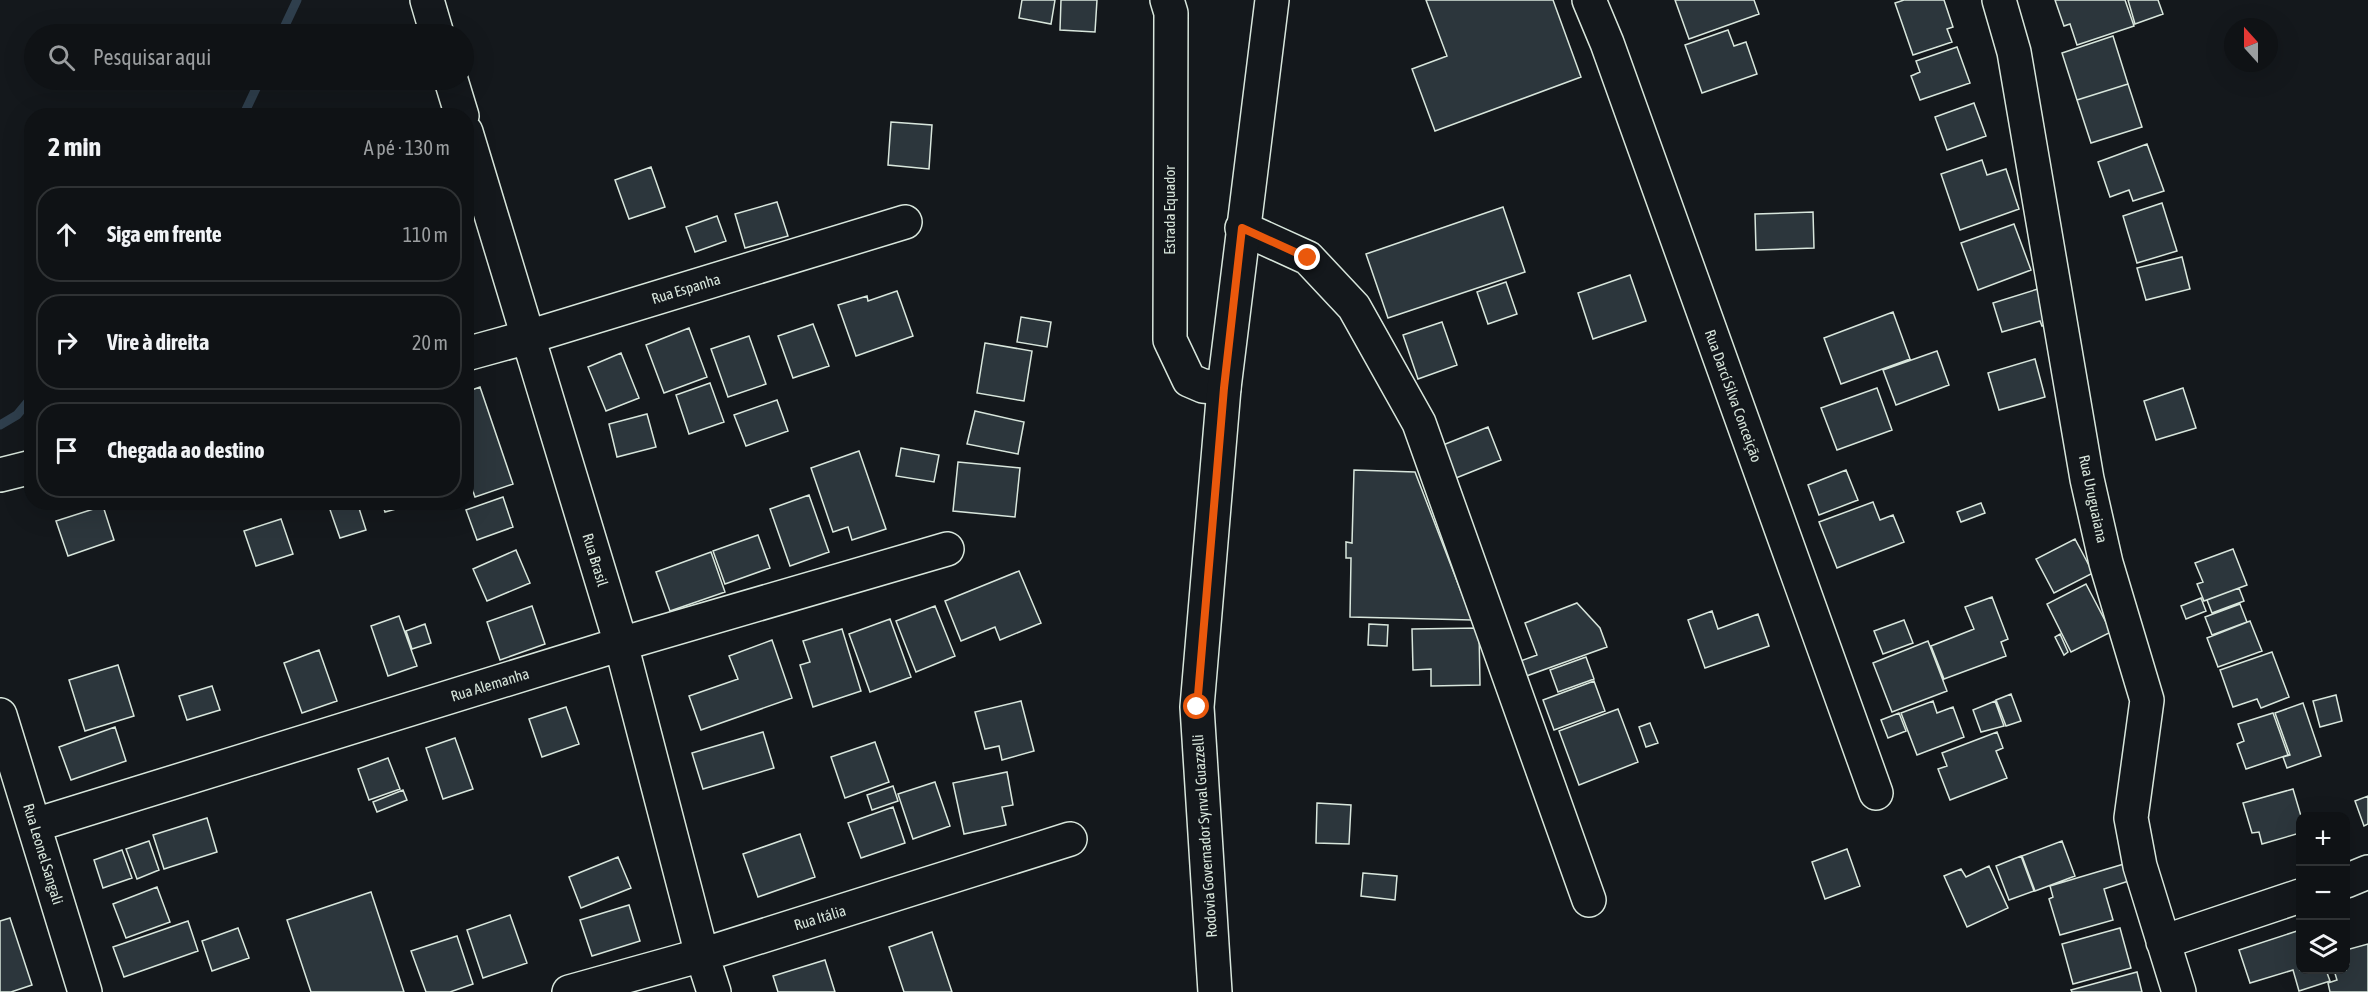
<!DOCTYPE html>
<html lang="pt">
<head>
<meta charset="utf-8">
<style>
	:root { --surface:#0f1215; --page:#181b1e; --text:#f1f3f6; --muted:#9b9ea0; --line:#2f3234 }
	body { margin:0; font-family:"Asap Condensed",sans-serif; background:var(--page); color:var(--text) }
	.controls { position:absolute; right:18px; bottom:18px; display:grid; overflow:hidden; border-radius:12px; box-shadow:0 6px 24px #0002 }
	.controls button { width:54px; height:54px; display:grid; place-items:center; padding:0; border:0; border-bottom:2px solid var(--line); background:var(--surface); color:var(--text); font:30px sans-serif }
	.compass { position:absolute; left:2224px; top:18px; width:54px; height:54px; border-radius:50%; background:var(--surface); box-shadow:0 6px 24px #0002; rotate:339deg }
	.stop { position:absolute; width:18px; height:18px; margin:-14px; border:4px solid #ea580c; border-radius:50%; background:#fff }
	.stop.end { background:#ea580c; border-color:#fff; box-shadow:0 2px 6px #0008 }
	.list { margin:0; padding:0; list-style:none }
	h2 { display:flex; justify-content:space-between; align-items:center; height:78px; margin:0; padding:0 24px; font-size:26px }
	h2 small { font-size:20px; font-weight:400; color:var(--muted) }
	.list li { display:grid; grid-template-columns:39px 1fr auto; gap:18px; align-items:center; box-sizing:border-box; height:96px; margin:0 12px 12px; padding:0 12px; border:2px solid var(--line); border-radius:24px }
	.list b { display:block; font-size:22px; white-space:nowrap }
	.list em { font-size:20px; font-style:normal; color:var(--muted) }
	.icon { flex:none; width:33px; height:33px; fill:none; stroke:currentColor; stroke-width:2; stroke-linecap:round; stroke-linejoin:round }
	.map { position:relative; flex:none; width:2368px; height:992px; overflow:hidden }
	.search { position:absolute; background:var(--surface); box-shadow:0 6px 24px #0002; left:24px; top:24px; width:450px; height:66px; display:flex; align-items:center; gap:15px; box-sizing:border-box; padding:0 21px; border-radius:33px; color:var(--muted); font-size:22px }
	.panel { position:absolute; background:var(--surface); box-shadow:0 6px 24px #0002; left:24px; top:108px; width:450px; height:402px; border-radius:24px }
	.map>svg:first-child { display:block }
</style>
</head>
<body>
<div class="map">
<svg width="2368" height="992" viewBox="0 0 2368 992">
	<rect width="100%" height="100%" fill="#14181c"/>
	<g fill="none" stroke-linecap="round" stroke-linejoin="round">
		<path stroke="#2f3f4d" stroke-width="9" d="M281 34 297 0
			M243 116 260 80
			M0 425 17 415 32 397"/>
	</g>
	<path fill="#2c363c" stroke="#d8e6dc" stroke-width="1.5" d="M1022 0H1055L1051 24 1019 18Z
		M1061 0H1097L1095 32 1060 30Z
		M1426 0H1553L1581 77 1435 131 1412 69 1447 56Z
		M1675 0H1754L1759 14 1689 39Z
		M1904 0H1944L1953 27 1947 29 1952 42 1913 55 1895 3Z
		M2055 0H2125L2134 26 2077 45 2070 24 2064 26Z
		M2128 0H2158L2163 14 2135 24Z
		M1728 30 1734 46 1746 42 1757 74 1702 93 1685 45Z
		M2113 36 2128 84 2077 100 2062 53Z
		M1957 47 1970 83 1920 100 1911 76 1920 72 1916 61Z
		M2128 84 2142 127 2091 143 2077 100Z
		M1974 103 1986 136 1947 150 1935 117Z
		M891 122 932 125 929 169 888 165Z
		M2147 144 2164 191 2133 201 2129 190 2110 197 2098 162Z
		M1982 160 1987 175 2006 169 2019 209 1960 230 1941 174Z
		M651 167 665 207 629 219 615 180Z
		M777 202 788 236 745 248 735 214Z
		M2162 203 2177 251 2137 263 2123 216Z
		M1503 207 1525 272 1388 318 1366 254Z
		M1813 212 1814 248 1756 250 1755 214Z
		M717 216 726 241 695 252 686 227Z
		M2014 224 2031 270 1978 290 1961 243Z
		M2182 257 2190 289 2146 300 2137 268Z
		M1630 275 1646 321 1593 339 1578 293Z
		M1506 282 1517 314 1488 324 1477 292Z
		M2041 288 2052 323 2042 326 2040 321 2002 332 1993 303Z
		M897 291 913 336 856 356 838 305 867 296 868 301Z
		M1893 312 1910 359 1841 384 1824 338Z
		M1021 317 1051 322 1047 347 1017 342Z
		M1442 322 1457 365 1418 379 1403 335Z
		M813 324 829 366 793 378 778 336Z
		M689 328 707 377 664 393 646 345Z
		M749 336 766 384 728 397 711 349Z
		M985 343 1032 351 1024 401 977 393Z
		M1937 351 1949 385 1896 405 1883 370Z
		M621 353 639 398 606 411 588 367Z
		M2035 359 2045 397 1999 410 1988 373Z
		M710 383 724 422 689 434 676 395Z
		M480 387 513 484 475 497 466 471V392Z
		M1877 388 1892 430 1837 450 1821 408Z
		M2183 388 2196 428 2156 440 2144 401Z
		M777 400 788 431 746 446 734 415Z
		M975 411 1024 422 1018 454 967 444Z
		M647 414 656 447 617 457 609 424Z
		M1488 427 1501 460 1451 480 1438 447Z
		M901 448 939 455 934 482 896 476Z
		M859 451 886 529 852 540 848 527 833 532 811 468Z
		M958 462 1020 468 1015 517 953 511Z
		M1354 470 1415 472 1472 620 1350 617 1351 558H1346V542L1352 543Z
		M1846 470 1858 500 1819 515 1808 485Z
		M809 495 829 552 790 566 770 509Z
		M503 497 513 527 477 540 466 510Z
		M333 502H357L366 530 340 538 328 504Z
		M382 502H402L403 507 385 512Z
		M1873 502 1880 520 1893 515 1904 542 1837 568 1819 522Z
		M1981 503 1985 513 1961 522 1957 512Z
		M103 506 114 540 68 556 56 521Z
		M281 519 293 554 256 566 244 531Z
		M758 535 770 568 725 584 713 551Z
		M2075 539 2093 573 2054 593 2036 559Z
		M2233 549 2247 585 2204 601 2197 584 2203 582 2195 563Z
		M516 550 530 583 487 601 473 569Z
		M711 552 725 592 670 611 656 572Z
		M1019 571 1041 623 1000 640 995 627 961 641 945 601Z
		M2086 584 2111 632 2071 652 2047 604Z
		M2239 588 2244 601 2212 613 2207 600Z
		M1992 597 2008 639 2001 642 2006 656 1944 679 1931 646 1974 629 1965 607Z
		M2201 598 2206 611 2186 619 2181 606Z
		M1577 603 1600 628 1607 647 1521 678 1515 663 1537 655 1525 623Z
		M2240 604 2247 622 2212 635 2205 617Z
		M532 606 545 644 500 660 487 622Z
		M935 606 955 656 916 672 896 621Z
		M1712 611 1718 629 1758 614 1769 646 1705 668 1688 620Z
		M399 616 417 666 388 676 371 626Z
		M890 619 911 677 870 692 849 634Z
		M1904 620 1913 643 1883 654 1874 631Z
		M2250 621 2262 651 2218 667 2207 638Z
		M425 624 431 643 412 649 406 631Z
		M1369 624 1388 625 1387 646 1368 645Z
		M1479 628 1480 685 1431 686V669L1413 670 1412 629Z
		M842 629 861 691 813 707 800 665 810 662 803 641Z
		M2060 634 2068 652 2064 655 2055 637Z
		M772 640 792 698 701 730 689 696 738 679 729 656Z
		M1928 641 1947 691 1892 712 1873 663Z
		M319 650 337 701 302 713 284 663Z
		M2272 652 2289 697 2261 708 2257 699 2233 707 2220 670Z
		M1586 657 1594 679 1558 692 1550 670Z
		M118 665 134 716 85 731 69 680Z
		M1594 681 1605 711 1554 730 1543 700Z
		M212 686 220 710 187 720 179 696Z
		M2011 694 2021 721 2006 726 1996 700Z
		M2336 695 2342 721 2320 727 2313 701Z
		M1021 701 1034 751 1002 760 999 746 985 749 975 712Z
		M1933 701 1937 713 1953 707 1964 737 1917 755 1901 713Z
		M1995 701 2004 726 1981 732 1973 710Z
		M2303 703 2321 756 2287 768 2283 757 2290 755 2275 713Z
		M566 707 579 744 542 757 529 719Z
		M1618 709 1638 762 1579 785 1559 731Z
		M1899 713 1906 731 1888 738 1881 720Z
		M2273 713 2288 755 2246 769 2237 744 2244 741 2238 724Z
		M1650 723 1658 743 1646 747 1639 727Z
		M115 727 126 761 71 780 59 747Z
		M763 732 774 768 703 789 692 753Z
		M1997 732 2003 748 1996 751 2007 778 1950 800 1938 769 1947 766 1942 753Z
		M455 738 473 789 443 799 426 748Z
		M875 742 889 782 845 798 831 757Z
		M388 758 400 789 369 800 358 769Z
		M1007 772 1013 805 1002 807 1006 825 964 834 953 783Z
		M935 782 950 826 913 839 898 794Z
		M893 786 898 801 872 810 867 795Z
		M2293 789 2301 816 2300 833 2262 844 2259 832 2252 833 2243 803Z
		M403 790 407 800 377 812 373 802Z
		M2368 796V824L2364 826 2355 801Z
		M1317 803 1351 805 1349 844 1316 843Z
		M893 807 905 843 861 858 848 823Z
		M207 818 217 852 164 869 153 835Z
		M800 834 815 877 758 897 743 854Z
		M149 841 159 870 137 879 126 849Z
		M2062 841 2075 876 2035 891 2022 856Z
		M1847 849 1860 886 1825 899 1812 862Z
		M122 850 132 878 103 888 94 860Z
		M2021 856 2034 891 2009 900 1996 866Z
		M618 857 631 888 581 908 569 877Z
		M2134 861 2138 878 2104 889 2113 920 2060 935 2049 899 2053 897 2050 886Z
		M1989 866 2008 908 1967 927 1944 876 1961 869 1966 877Z
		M1363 873 1397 876 1395 900 1361 896Z
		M157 887 170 922 126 938 113 904Z
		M371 892 404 992H311L287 920Z
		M629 905 640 941 592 956 580 920Z
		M510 915 527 963 483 978 467 930Z
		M10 918 32 985 11 992H0V921Z
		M188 921 198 951 124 977 113 947Z
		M238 928 249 958 212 971 202 941Z
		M2120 928 2131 968 2073 984 2062 944Z
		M2300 930V970H2326L2330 981 2299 991 2293 970 2250 983 2239 950Z
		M932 932 952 992H904L889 947Z
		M457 936 473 984 450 992H426L411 951Z
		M2368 944V992H2330L2328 983 2337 980 2334 970H2346V965L2349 964 2346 950Z
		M825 960 835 992H778L773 976Z
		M2137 972 2142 992H2072L2071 990Z"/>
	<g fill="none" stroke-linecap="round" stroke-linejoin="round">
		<defs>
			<path id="minor" d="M427 0 437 34
				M1167 0 1171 13 1170 340 1189 380 1203 386 1224 388
				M1589 0 1607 43 1876 793
				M1999 0 2014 52 2087 479 2106 563 2147 700 2131 818 2140 866 2179 992
				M451 80 462 116
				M466 132 621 644 702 955 714 992
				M1242 228 1308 258 1354 307 1419 423 1589 900
				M466 354 528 337 905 222
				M0 475 32 467
				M0 715 85 992
				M35 825 621 644 947 549
				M2346 881 2368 872
				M2163 942 2300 896
				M569 992 702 955 1070 839"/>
			<path id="major" d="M1215 992 1197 707 1224 388 1272 0"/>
		</defs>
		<use href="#minor" stroke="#d8e6dc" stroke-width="36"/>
		<use href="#major" stroke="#d8e6dc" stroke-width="36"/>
		<use href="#minor" stroke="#14181c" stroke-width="33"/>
		<use href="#major" stroke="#14181c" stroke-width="33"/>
	</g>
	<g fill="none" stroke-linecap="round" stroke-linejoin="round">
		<path stroke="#ea580c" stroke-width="8" d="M1197 707 1224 388 1242 228 1308 258"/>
	</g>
	<g text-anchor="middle" stroke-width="4.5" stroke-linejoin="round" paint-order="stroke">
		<g font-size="15" fill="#d8e6dc" stroke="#14181c">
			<text transform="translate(1170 210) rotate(-90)" y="5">Estrada Equador</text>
			<text transform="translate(686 289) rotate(-17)" y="5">Rua Espanha</text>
			<text transform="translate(1733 396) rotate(70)" y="5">Rua Darcí Silva Conceição</text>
			<text transform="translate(2093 499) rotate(78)" y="5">Rua Uruguaiana</text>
			<text transform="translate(595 560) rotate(73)" y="5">Rua Brasil</text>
			<text transform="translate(490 685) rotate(-17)" y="5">Rua Alemanha</text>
			<text transform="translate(1205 836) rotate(-94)" y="5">Rodovia Governador Synval Guazzelli</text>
			<text transform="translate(43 854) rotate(73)" y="5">Rua Leonel Sangali</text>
			<text transform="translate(820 918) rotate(-17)" y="5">Rua Itália</text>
		</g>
	</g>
</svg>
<div class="controls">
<button>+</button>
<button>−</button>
<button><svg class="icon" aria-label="layers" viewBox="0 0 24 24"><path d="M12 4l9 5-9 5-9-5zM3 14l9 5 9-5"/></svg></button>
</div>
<svg class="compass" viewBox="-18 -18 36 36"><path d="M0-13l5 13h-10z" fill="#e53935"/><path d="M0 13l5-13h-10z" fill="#9b9ea0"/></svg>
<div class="stop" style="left:1197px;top:707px"></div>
<div class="stop end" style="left:1308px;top:258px"></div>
<div class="search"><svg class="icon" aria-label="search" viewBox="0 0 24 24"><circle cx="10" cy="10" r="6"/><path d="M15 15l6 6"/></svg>Pesquisar aqui</div>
<section class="panel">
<h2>2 min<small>A pé · 130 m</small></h2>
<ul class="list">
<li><svg class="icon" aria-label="ahead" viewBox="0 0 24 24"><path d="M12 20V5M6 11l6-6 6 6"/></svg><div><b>Siga em frente</b></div><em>110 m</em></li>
<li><svg class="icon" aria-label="right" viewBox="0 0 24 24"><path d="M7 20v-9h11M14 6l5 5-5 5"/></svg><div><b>Vire à direita</b></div><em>20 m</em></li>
<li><svg class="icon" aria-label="arrive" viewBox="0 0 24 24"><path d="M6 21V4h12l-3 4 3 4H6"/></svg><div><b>Chegada ao destino</b></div></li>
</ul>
</section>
</div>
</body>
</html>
